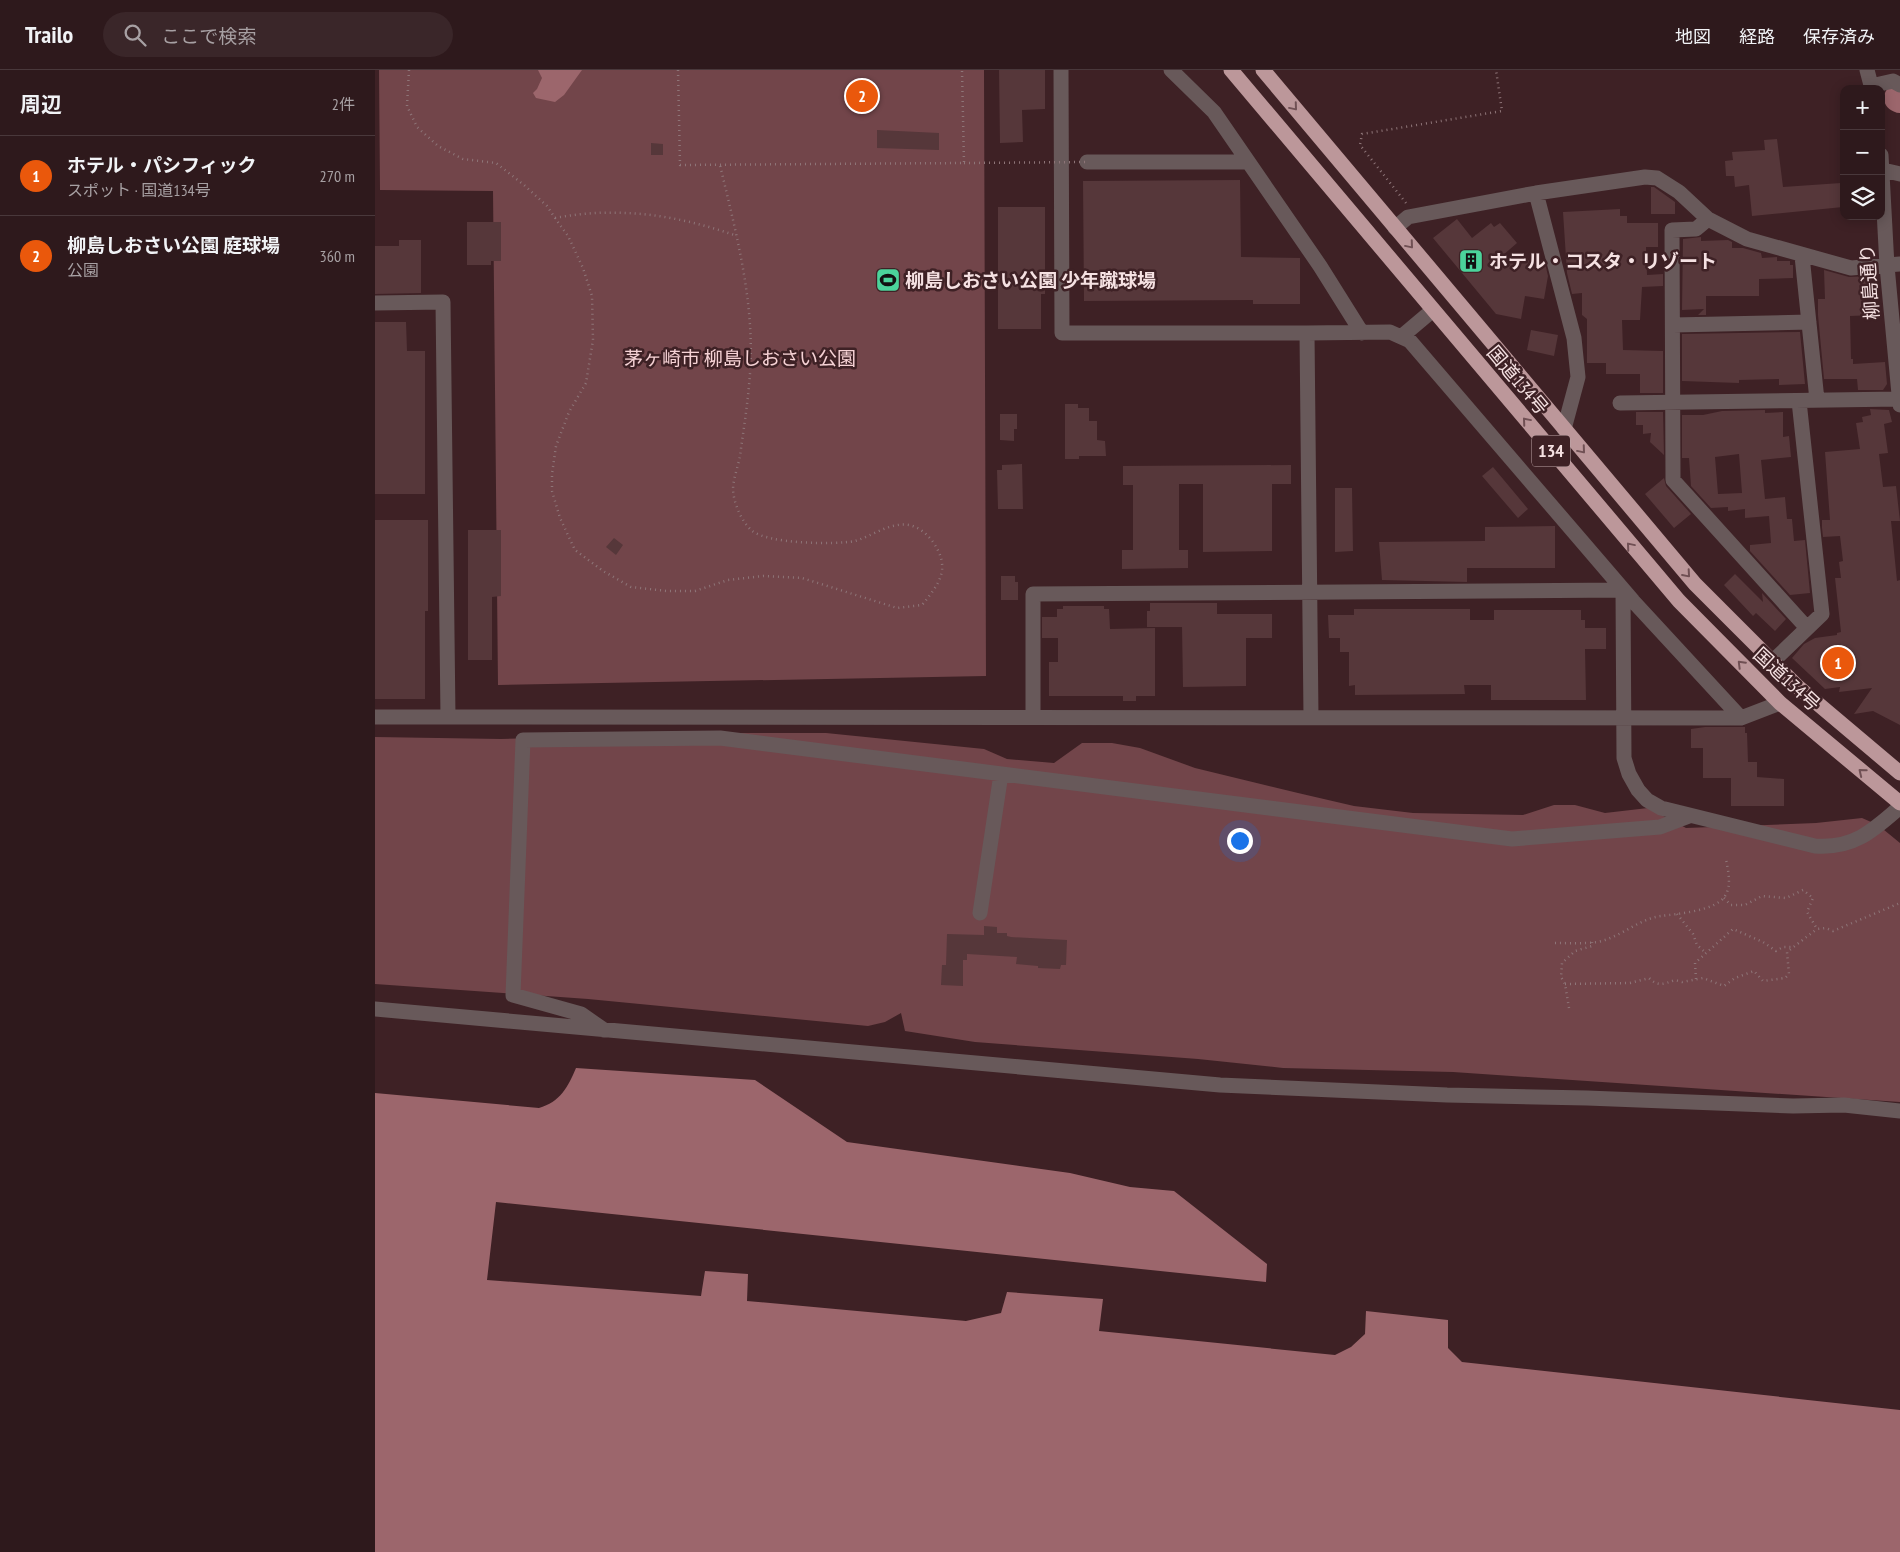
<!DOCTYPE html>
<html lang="ja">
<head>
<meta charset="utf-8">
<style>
	:root { --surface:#2e191c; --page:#3a2629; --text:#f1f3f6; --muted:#a7a0a3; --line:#49383b; --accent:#ea580c }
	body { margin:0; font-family:"PT Sans Narrow","Noto Sans JP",sans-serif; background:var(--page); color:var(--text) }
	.controls { position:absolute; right:15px; top:15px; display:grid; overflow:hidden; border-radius:10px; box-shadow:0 2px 12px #0003 }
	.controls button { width:45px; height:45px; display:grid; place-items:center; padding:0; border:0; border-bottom:1px solid var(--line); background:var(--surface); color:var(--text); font:25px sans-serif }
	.you { position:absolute; left:864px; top:770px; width:18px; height:18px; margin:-12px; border:4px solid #fff; border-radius:50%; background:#1a73e8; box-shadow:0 0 0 8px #1a73e833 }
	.badge { display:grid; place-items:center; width:32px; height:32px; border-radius:50%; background:var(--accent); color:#fff; font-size:16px; font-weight:700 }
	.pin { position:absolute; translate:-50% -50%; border:2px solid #fff; box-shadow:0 1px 5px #0006 }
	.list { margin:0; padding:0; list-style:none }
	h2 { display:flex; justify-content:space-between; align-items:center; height:65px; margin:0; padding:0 20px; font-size:21px }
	h2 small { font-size:16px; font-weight:400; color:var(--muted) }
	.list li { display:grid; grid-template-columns:32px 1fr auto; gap:15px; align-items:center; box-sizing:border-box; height:80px; padding:0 20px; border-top:1px solid var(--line) }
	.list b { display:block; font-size:19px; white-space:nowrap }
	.list p { margin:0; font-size:16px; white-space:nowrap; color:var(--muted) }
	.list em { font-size:16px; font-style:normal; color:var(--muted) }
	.icon { flex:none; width:28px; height:28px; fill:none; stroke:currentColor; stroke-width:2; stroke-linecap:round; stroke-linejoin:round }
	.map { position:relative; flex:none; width:1525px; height:1482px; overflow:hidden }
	header { display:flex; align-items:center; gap:30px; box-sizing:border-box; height:70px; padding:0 25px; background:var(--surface); border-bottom:1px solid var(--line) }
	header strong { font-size:24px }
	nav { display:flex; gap:28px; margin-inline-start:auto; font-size:18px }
	.search { width:350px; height:45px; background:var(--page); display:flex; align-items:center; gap:12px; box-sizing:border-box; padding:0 18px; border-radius:28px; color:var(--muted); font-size:19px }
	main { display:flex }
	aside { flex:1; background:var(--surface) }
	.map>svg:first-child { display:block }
</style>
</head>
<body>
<header>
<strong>Trailo</strong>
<div class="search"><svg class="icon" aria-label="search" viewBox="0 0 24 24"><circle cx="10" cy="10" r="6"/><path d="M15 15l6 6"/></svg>ここで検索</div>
<nav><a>地図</a><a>経路</a><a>保存済み</a></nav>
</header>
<main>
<aside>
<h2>周辺<small>2件</small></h2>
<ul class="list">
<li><span class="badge">1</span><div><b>ホテル・パシフィック</b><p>スポット · 国道134号</p></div><em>270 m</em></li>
<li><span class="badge">2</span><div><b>柳島しおさい公園 庭球場</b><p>公園</p></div><em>360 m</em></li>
</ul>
</aside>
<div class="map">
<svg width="1525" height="1482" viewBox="0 0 1525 1482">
	<rect width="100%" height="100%" fill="#3e2125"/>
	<path fill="#72454a" d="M4 0H609L611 606 123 615 118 121 5 120Z
		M359 663H451L609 679 632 689 679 693 707 673H737L765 678 820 698 923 723 979 736 1038 743 1148 745 1179 735H1200L1230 743 1273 738 1311 758 1441 753 1487 748 1503 755 1525 773V1032L1078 1002 908 998 823 989 600 972 530 961 526 943 510 952 493 956 213 929 0 914V667L126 669Z"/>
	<path fill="#9c666c" d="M163 0H207L189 25 180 32 161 28 158 23 162 19 167 8Z
		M201 998 380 1010 472 1072 695 1103 755 1117 799 1121 892 1194 891 1212 121 1132 112 1210 326 1226 330 1201 373 1204 372 1231 591 1251 626 1243 632 1222 728 1229 724 1261 960 1285 976 1277 990 1264 991 1241 1073 1250V1278L1087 1292 1525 1340V1482H0V1023L164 1038C185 1032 193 1017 201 998Z"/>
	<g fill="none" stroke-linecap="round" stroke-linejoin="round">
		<path stroke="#9c666c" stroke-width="28" d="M1523 28 1525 29"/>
	</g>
	<path fill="#56373a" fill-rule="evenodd" d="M624 0H670V39L647 40 648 72 625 73Z
		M502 60 564 63V80L502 78Z
		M1402 69 1408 117 1466 113 1468 137 1377 146 1374 115 1360 117 1359 106H1351L1350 91 1358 90 1357 82 1390 80 1389 70Z
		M276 73 288 74V85H276Z
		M865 110 866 187 925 188V234H878V230L709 231 708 111Z
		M1276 117H1279L1300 132V144H1276Z
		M623 137H670V224H666V259H623Z
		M1245 139V146H1252V153H1283V177H1271L1272 205 1288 204V216L1267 217 1265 250H1247L1248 280 1288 281V323H1265V304H1231V293H1212V249L1207 245V223L1197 224 1192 203 1188 142Z
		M1082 149 1097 168 1116 153 1119 157 1125 153 1142 173 1127 186 1170 193 1173 206 1169 229 1150 226 1146 249 1121 244 1058 168Z
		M92 152H126V191H116V195H92Z
		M1326 167V171L1353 170 1357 172V178H1368L1386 183 1387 188 1402 187V191H1415V195H1418V208L1384 209V226H1331V245H1323L1329 239 1307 240 1308 169Z
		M24 170H46V223L0 224V176H24Z
		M1449 200 1474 207 1496 206 1499 245 1475 246 1476 289H1478V294L1510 292 1512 314 1508 320H1483L1482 309H1449L1443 245V229H1450Z
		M0 252H31L32 281H50V424H0Z
		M1156 260 1183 265 1179 286 1152 280Z
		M1425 262 1430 314 1404 315V309L1364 310V313L1307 311V264Z
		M690 334H703V338H714V351H722V370L730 371 731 386H704V389H690Z
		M1495 339 1514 340 1517 352 1509 354 1513 383 1504 384 1508 417 1521 416 1525 451H1516L1522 511 1525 510V655L1498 641 1479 644 1497 618 1464 622 1465 617 1450 619 1417 588 1429 574 1440 568 1462 565V563L1466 562 1460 508H1466L1464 492 1468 491 1465 466 1448 467 1447 458V450H1455L1450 382 1485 379 1481 353 1488 352 1487 347 1496 345Z
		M1390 340V343L1408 342V367L1414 366 1416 387 1386 390 1390 429 1410 427 1412 449H1417L1419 471 1430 470 1435 523 1415 525 1375 481V475L1396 473 1394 446 1370 448V439L1353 441V437L1336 438 1316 416 1314 388H1307V345H1328L1347 341ZM1364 384 1367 423 1343 424 1340 387Z
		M1261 342H1288L1289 385 1275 372 1276 363 1268 364V355H1261Z
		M625 344H642V359H639V371L625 370Z
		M647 394 648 439H623L622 400H627V395Z
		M916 395V414H897V481L828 482V414H804V480H813V498L747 499V480H758V415H748V396Z
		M1118 397 1153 439 1143 448 1107 406Z
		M1289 408 1291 416 1316 444 1299 458 1270 424Z
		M960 418H977L978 481 960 482Z
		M0 450H53V541H50V629H0Z
		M1180 456V498H1092V512L1007 510 1004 472 1110 471V457Z
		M93 460H126V526L117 527V590H93Z
		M239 468 248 475 241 485 231 477Z
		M1360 504 1388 532 1387 523 1411 549 1400 561 1381 543 1378 546 1349 515Z
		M626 506H640V512H643V530H626Z
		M775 533H842V544H897V568H871V616L808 617 807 557H772V541H775Z
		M688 536H729V539H734L735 559 780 558V626H761V631H748V626H674V592H683V568H667V547H682V539H688Z
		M979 539H1095V550H1119V540H1206V550H1210V558H1231V579H1210L1211 630H1116V615H1089L1090 624 980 625V615L974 616V582H965V568H954L953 545H979Z
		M1330 657H1370V663H1372L1373 692H1382V707L1409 709V736H1356V708H1328V678H1316V659Z
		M609 856 622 857V863H632V866L636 867 692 870 691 895H686L685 899 663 898V896L641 894 642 887 592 884V890H588V916L566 915 567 895H571L572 864 609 865Z"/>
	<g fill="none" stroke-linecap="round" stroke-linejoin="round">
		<path stroke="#8e7578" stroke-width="2.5" stroke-dasharray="1 4" stroke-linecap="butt" d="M34 0 32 36 42 57 63 76 88 89 121 93 149 115 172 136 180 148 193 166 208 198 217 226 218 270 211 313 194 342 181 376 177 404V421L185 448 200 480 228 501 256 517 292 521H320L353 510 388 506 427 508 522 538 547 535C565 513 576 498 558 472 552 464 544 457 534 455 515 452 497 466 480 471 460 475 391 474 376 460 366 450 359 434 358 420 358 409 363 397 365 386 368 363 372 339 374 315 382 240 362 167 345 95
			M303 0 305 95 589 93 587 0
			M1031 133 985 75 987 64 1127 41 1121 0
			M180 148C243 136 303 145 362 166
			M1349 828 1356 835H1370L1387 826 1411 828 1428 820 1438 828 1432 842 1442 859 1451 858 1458 861 1525 833
			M1302 844 1318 864 1322 875 1331 883
			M1180 873C1194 873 1209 874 1222 872 1245 868 1263 849 1286 846 1301 844 1341 841 1350 826 1357 815 1353 801 1351 789
			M1321 909 1320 893 1358 859 1388 872 1401 881 1408 877H1416
			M1190 914 1255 913 1274 908C1283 917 1289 914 1300 910L1307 912 1328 908 1349 916 1360 908 1379 901 1388 911 1410 908 1414 904 1412 882 1442 859
			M1194 938 1190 914 1186 907 1187 893 1200 881 1217 876V872"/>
		<path stroke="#68595a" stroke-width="15" d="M686 0 687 263H932
			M796 0 839 42 945 196 987 263
			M1492 0 1497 19
			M1496 16 1518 11 1525 15
			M1506 85 1512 196 1525 335
			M712 92H873
			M1508 100 1525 104
			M1161 123 1199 268 1203 307 1189 359
			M1333 149 1321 159 1297 160 1298 410 1432 558
			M1020 158 1033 147 1161 123 1270 107 1282 108 1304 122 1333 149 1372 169 1476 198 1525 194
			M1427 186 1442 330
			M0 233 68 232 73 647
			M1298 255 1434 252
			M1026 267 1058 240
			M1245 333 1524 329
			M1397 592 1447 544 1424 331
			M0 647 1366 648 1405 633
			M658 647V524L1248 520 1249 688 1254 704 1263 720 1272 730 1286 738 1440 776C1478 779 1498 761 1525 737
			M936 647 932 263 1015 262 1035 271 1258 531 1366 648
			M605 843 626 704
			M0 939 845 1015 1072 1025 1212 1028 1418 1036 1469 1035 1525 1041
			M229 960 206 944 138 925 148 670 345 668 1137 769 1285 757 1314 746"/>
		<path stroke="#bc979a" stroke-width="15" d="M856 0 1304 531 1405 633 1525 733
			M888 0 1320 514 1423 617 1525 703"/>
		<path stroke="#8e7578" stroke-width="2.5" stroke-dasharray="1 4" stroke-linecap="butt" d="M589 93 712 92"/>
	</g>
	<defs><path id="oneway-chevron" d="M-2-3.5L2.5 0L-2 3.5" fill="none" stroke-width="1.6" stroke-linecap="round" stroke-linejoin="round" transform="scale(1.25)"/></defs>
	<g stroke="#705054">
		<use href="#oneway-chevron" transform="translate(919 37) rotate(50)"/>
		<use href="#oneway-chevron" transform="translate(1035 175) rotate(50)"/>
		<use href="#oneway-chevron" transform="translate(1151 351) rotate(-130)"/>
		<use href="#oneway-chevron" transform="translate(1207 380) rotate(50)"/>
		<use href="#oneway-chevron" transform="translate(1255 476) rotate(-130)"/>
		<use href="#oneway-chevron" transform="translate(1312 504) rotate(49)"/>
		<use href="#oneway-chevron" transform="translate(1366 594) rotate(-135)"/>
		<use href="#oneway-chevron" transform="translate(1487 702) rotate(-141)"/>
	</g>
	<defs>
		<symbol id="building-square" viewBox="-11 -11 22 22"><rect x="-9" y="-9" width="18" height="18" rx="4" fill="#4bd49b" stroke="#3e2125"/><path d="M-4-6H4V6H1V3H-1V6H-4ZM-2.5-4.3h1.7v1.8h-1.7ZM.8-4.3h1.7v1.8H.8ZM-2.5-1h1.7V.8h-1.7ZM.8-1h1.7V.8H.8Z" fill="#111"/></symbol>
		<symbol id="stadium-square" viewBox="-11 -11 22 22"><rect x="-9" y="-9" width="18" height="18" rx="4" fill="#4bd49b" stroke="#3e2125"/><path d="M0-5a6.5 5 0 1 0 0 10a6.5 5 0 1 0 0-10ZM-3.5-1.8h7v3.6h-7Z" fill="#111"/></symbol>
	</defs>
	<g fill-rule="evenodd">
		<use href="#building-square" x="1082" y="177" width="28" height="28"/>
		<use href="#stadium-square" x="499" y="196" width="28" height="28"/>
	</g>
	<g text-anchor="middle" stroke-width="5" stroke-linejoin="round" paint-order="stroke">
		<rect fill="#3e2125" stroke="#bea7a9" stroke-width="1" x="1157" y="365.5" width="38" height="31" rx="4"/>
		<g font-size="18" font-weight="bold" fill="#f5e1e2">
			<text x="1176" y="387">134</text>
		</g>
		<g font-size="19" font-weight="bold" fill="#f5e1e2" stroke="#3e2125" text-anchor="start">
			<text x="1114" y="198">ホテル・コスタ・リゾート</text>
			<text x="530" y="217">柳島しおさい公園 少年蹴球場</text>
		</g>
		<g font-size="19" fill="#f5e1e2" stroke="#3e2125">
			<text transform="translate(1494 212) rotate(-94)" y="7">柳島通り</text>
			<text transform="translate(1143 310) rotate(50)" y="7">国道134号</text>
			<text transform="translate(1412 609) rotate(43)" y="7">国道134号</text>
		</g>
		<g font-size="19" fill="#f6d2d5" stroke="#3e2125">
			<text x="365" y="295">茅ヶ崎市 柳島しおさい公園</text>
		</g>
	</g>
</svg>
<div class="controls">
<button>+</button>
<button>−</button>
<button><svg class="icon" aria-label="layers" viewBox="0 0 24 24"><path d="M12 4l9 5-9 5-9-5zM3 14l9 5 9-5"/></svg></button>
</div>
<div class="you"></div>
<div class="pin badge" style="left:1463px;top:593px">1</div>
<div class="pin badge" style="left:487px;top:26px">2</div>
</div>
</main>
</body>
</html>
